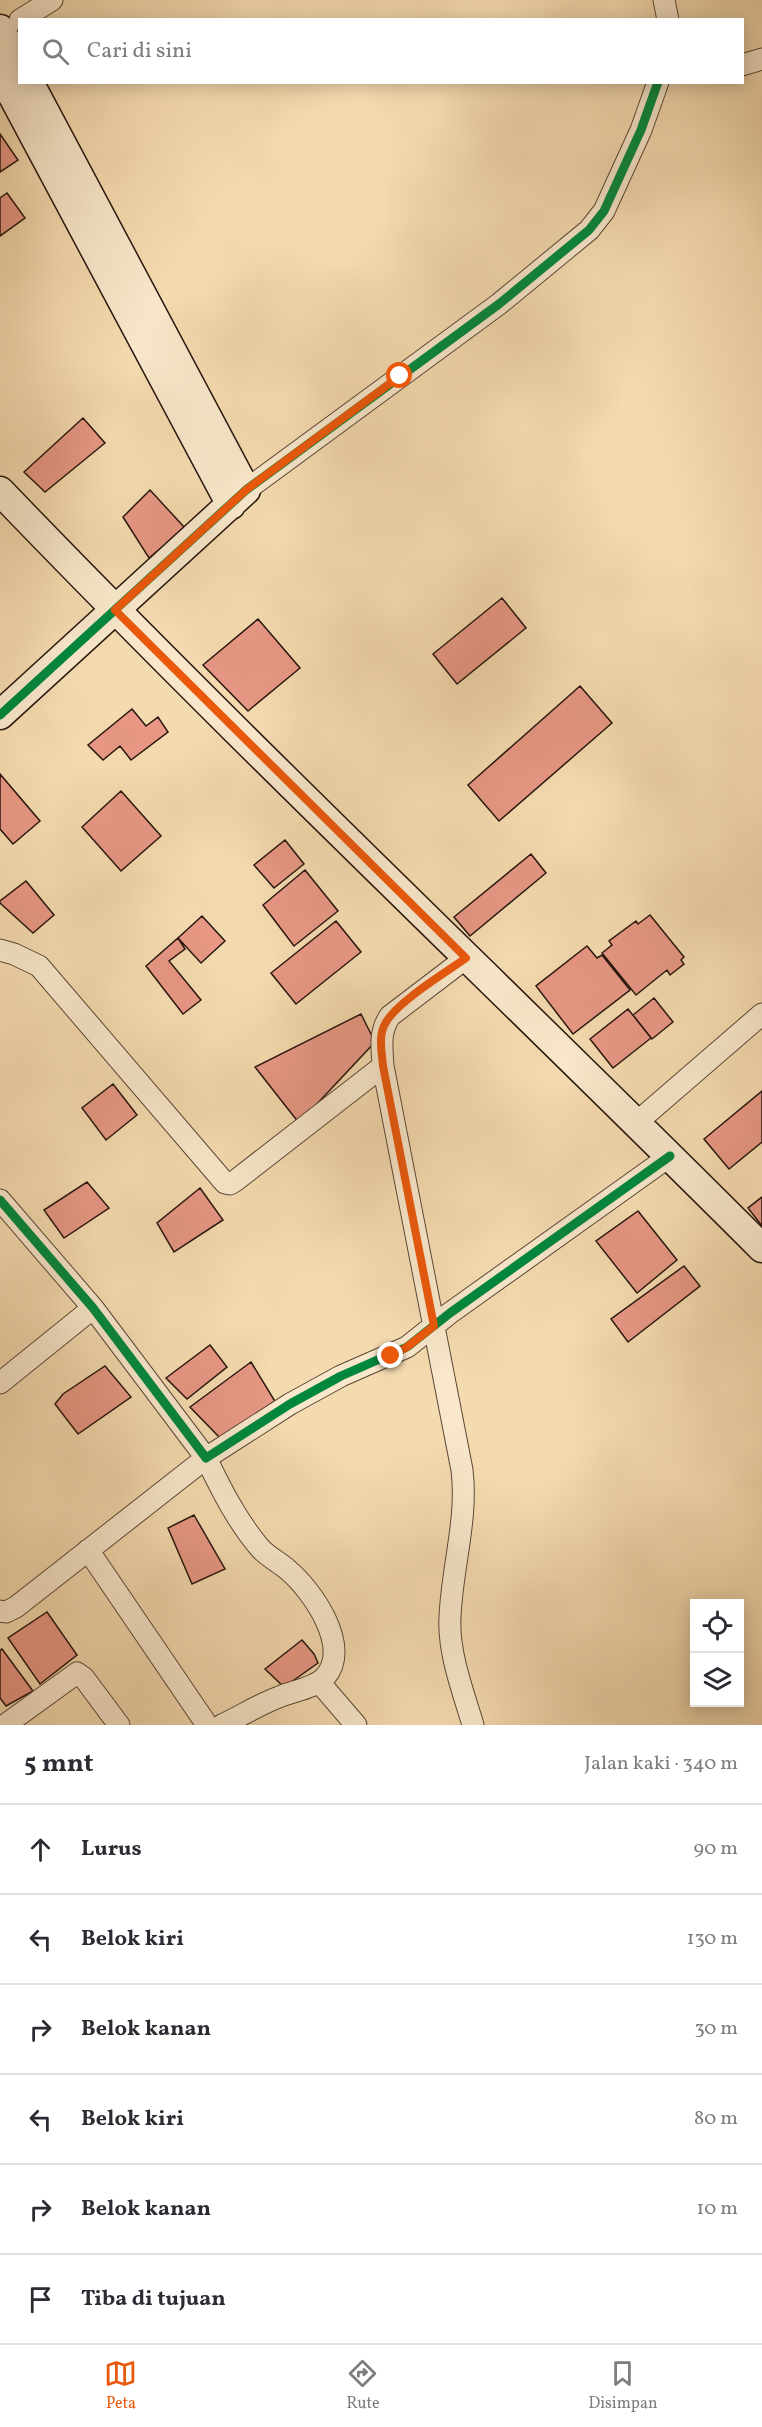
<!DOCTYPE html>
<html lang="id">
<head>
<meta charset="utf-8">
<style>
	:root { --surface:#fff; --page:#f2f2f3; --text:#2b2b33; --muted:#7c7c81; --line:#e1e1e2; --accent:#ea580c }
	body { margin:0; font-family:Vollkorn,serif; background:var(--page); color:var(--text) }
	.controls { position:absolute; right:18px; bottom:18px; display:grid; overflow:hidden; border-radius:0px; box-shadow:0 3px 15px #0003 }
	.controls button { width:54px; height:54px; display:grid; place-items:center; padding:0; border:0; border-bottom:2px solid var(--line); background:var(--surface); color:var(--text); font:30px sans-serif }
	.stop { position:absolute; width:18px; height:18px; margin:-14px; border:4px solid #ea580c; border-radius:50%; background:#fff }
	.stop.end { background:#ea580c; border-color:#fff; box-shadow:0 2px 6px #0008 }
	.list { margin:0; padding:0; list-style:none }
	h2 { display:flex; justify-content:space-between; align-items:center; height:78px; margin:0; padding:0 24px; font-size:26px }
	h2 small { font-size:20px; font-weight:400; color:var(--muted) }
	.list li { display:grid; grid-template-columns:39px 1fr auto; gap:18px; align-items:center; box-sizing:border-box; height:90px; padding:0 24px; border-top:2px solid var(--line) }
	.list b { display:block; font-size:22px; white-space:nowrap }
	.list em { font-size:20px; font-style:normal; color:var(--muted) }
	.icon { flex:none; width:33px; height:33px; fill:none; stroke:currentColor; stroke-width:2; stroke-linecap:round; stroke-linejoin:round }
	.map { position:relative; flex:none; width:762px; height:1725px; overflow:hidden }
	.search { position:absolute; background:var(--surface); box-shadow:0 3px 15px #0003; left:18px; right:18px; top:18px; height:66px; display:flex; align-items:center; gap:15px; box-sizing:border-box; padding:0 21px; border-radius:0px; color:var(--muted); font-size:22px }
	.sheet { height:618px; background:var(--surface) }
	nav { display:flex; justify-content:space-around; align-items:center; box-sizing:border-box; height:84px; border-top:2px solid var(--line); background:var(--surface); font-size:16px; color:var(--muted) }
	nav a { display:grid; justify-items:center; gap:3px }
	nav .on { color:var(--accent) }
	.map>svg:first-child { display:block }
</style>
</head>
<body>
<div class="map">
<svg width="762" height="1725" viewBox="0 0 762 1725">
	<rect width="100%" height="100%" fill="#f4daaf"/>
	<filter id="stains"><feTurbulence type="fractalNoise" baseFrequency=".00333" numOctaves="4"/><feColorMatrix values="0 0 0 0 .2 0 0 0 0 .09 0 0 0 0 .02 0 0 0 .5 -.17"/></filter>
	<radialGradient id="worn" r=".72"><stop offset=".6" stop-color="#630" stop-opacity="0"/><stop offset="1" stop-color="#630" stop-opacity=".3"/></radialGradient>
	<path fill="#e79784" stroke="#28160d" stroke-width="1.5" d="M0 134 18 160 0 172Z
		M7 193 25 218 0 236V198Z
		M83 418 105 443 45 492 24 472Z
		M150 490 185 528 149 558 123 517Z
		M502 598 526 628 457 684 433 654Z
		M258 619 300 668 248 711 203 665Z
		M580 686 612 723 499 821 468 785Z
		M132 709 146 726 158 717 168 732 131 760 120 746 103 760 88 745Z
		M0 774 40 821 13 844 0 829Z
		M121 791 161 836 121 871 82 827Z
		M285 840 304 864 274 888 254 865Z
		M531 854 546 873 470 936 454 917Z
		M305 870 338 911 294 946 263 905Z
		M26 881 54 915 33 933 0 903V901Z
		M650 915 684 957 681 960 684 964 670 975 667 970 636 995 602 953 612 945 609 941 636 921 638 924Z
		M202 916 225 941 201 963 178 938Z
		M336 921 361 952 296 1004 271 973Z
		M178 938 185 949 169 961 201 1000 183 1014 146 966Z
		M587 946 597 958 602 955 630 990 573 1034 536 986Z
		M654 998 673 1022 652 1039 633 1015Z
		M628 1009 651 1038 613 1068 590 1039Z
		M361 1014 375 1042 299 1123 255 1067Z
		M113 1084 137 1115 106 1140 82 1108Z
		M762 1091V1142L729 1169 704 1139Z
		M87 1182 109 1208 64 1238 44 1210Z
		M200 1188 223 1220 174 1252 157 1223Z
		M762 1197V1226L748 1208Z
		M638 1211 677 1260 637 1293 596 1241Z
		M684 1266 700 1286 628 1342 611 1319Z
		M210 1345 227 1367 187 1399 166 1378Z
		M251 1362 276 1403 222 1440 190 1407Z
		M105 1366 131 1397 78 1434 55 1404 63 1394Z
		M194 1515 225 1569 192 1584 168 1528Z
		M47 1612 77 1655 40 1684 8 1638Z
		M302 1640 314 1654 318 1663 284 1687 265 1669Z
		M2 1649 33 1691 6 1706 0 1698V1650Z"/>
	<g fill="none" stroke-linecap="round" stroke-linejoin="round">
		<defs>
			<path id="street" d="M664 0 668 20
				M20 20 52 0
				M742 65 762 59
				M246 490 499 304 589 230 604 211 641 130 658 82
				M0 950 14 954 39 966 225 1183 230 1184 235 1181 383 1066
				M466 958 390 1016C379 1032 382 1047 383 1066L462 1470C468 1519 452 1567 450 1617 448 1653 463 1691 473 1725
				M636 1123 762 1014
				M0 1200 93 1308 206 1458 290 1404 341 1376 407 1347 450 1313 670 1156
				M0 1383 93 1308
				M88 1550 207 1725
				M0 1611 6 1612 16 1607 206 1458C221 1489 237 1521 260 1548 268 1557 279 1562 288 1570 312 1590 352 1647 325 1677 315 1688 293 1691 279 1697 260 1704 241 1716 222 1725
				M319 1682 356 1725
				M5 1725 77 1673 84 1678 119 1725"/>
			<path id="secondary" d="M0 29 20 65
				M0 72 231 505
				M0 491C248 749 509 995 762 1248
				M0 715 246 490 29 82"/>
		</defs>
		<use href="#street" stroke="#5b4736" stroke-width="23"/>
		<use href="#secondary" stroke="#28160d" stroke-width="31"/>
		<use href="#street" stroke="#f8e7cb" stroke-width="21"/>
		<use href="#secondary" stroke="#f8e7cb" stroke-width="28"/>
		<defs>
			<path id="cycleway" d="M0 715 246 490 499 304 589 230 604 211 641 130 658 82
				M0 1200 93 1308 206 1458 290 1404 341 1376 407 1347 450 1313 670 1156"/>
		</defs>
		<use href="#cycleway" stroke="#f8e7cb" stroke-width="13"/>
		<use href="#cycleway" stroke="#00873e" stroke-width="9"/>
	</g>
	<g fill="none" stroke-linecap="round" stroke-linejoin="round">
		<path stroke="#ea580c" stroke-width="8" d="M391 1356 407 1347 434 1326 383 1066C382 1053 378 1036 385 1024 395 1003 445 973 466 958L115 610 246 490 400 376"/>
	</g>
	<rect width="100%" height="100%" filter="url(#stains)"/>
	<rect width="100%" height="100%" fill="url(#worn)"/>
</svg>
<div class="controls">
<button><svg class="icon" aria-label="locate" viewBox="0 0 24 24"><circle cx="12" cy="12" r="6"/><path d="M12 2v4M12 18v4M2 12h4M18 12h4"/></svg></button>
<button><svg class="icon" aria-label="layers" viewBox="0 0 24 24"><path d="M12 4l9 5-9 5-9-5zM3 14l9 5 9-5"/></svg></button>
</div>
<div class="stop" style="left:400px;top:376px"></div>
<div class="stop end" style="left:391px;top:1356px"></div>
<div class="search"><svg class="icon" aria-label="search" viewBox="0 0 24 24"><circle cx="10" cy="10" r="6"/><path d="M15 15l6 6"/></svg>Cari di sini</div>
</div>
<section class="sheet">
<h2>5 mnt<small>Jalan kaki · 340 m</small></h2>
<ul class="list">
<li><svg class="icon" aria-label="ahead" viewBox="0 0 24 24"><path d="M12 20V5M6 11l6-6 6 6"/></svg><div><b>Lurus</b></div><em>90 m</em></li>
<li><svg class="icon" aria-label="left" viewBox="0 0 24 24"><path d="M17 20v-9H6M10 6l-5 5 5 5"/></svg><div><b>Belok kiri</b></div><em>130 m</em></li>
<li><svg class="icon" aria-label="right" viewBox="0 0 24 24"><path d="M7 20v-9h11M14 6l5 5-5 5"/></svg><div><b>Belok kanan</b></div><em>30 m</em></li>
<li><svg class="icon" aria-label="left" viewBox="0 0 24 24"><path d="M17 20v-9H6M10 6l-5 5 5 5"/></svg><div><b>Belok kiri</b></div><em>80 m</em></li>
<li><svg class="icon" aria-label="right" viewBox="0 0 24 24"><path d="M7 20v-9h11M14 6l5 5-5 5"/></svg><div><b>Belok kanan</b></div><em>10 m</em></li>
<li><svg class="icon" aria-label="arrive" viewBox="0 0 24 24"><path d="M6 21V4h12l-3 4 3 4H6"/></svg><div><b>Tiba di tujuan</b></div></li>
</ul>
</section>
<nav>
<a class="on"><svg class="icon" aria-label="map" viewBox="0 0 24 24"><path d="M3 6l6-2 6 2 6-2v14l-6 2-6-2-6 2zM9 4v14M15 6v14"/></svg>Peta</a>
<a><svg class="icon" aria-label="directions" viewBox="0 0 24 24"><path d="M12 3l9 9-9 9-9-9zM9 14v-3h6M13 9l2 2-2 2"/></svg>Rute</a>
<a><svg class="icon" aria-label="saved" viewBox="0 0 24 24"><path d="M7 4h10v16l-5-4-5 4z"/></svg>Disimpan</a>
</nav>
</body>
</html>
